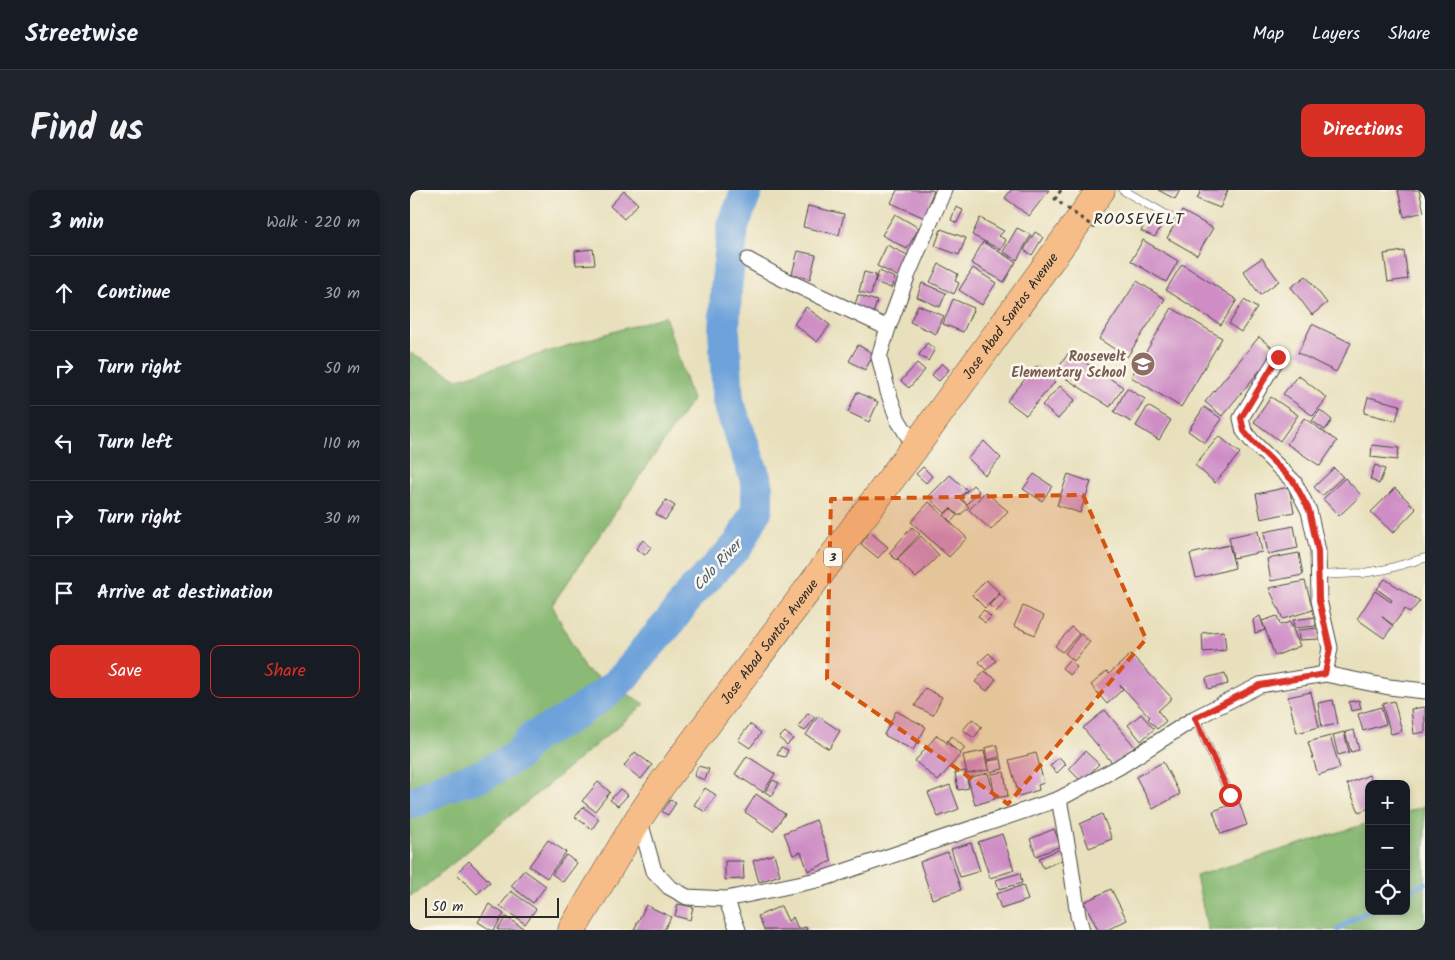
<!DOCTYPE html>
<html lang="en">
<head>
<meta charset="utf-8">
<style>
	:root { --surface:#171b24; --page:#20242c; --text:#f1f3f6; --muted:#9ea1a6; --line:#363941; --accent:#d93025 }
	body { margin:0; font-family:Kalam,sans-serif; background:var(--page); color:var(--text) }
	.controls { position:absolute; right:15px; bottom:15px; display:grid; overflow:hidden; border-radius:10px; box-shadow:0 2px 8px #0003 }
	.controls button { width:45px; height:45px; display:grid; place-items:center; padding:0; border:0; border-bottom:1px solid var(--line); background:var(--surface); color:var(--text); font:25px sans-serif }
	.scale { position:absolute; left:15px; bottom:12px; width:134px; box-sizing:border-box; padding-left:5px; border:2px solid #2b2b2b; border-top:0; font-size:14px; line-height:18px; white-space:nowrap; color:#2b2b2b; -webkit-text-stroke:4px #fbf7ec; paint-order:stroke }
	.stop { position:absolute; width:15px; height:15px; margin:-11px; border:4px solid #d93025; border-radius:50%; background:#fff }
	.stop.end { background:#d93025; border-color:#fff; box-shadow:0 1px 5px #0008 }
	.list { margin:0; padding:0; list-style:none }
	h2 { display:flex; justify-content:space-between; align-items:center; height:65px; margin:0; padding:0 20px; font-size:21px }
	h2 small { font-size:16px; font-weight:400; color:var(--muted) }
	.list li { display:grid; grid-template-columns:32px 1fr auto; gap:15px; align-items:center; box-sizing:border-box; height:75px; padding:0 20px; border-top:1px solid var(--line) }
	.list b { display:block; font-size:19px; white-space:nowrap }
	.list em { font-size:16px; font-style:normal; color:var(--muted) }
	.actions { display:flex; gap:10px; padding:15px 20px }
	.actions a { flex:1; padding:11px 0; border:1px solid var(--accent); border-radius:10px; text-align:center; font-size:18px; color:var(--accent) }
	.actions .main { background:var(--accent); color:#fff }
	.icon { flex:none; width:28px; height:28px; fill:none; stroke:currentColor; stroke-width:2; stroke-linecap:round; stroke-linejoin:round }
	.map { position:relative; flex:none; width:1015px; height:740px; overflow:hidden; border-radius:10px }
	header { display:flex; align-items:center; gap:30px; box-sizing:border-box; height:70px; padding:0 25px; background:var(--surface); border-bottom:1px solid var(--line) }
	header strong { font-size:24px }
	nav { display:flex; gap:28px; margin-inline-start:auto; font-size:18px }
	.intro { display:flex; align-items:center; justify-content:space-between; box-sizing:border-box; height:120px; padding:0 30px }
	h1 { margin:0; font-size:35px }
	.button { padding:12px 22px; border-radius:10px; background:var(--accent); color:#fff; font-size:18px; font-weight:700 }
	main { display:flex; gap:30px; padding:0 30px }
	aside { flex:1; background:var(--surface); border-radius:10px; box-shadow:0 2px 8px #0003 }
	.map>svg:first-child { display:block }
</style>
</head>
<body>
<header>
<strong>Streetwise</strong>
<nav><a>Map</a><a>Layers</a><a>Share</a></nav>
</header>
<div class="intro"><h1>Find us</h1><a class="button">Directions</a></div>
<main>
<aside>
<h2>3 min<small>Walk · 220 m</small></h2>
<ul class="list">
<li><svg class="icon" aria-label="ahead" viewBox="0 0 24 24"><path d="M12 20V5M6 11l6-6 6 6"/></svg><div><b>Continue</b></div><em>30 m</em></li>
<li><svg class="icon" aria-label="right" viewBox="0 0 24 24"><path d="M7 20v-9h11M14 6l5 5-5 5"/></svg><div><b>Turn right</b></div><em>50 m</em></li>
<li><svg class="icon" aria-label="left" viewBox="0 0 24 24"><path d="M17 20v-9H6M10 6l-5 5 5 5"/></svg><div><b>Turn left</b></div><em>110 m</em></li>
<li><svg class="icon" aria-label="right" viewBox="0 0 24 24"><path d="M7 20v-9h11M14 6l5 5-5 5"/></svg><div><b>Turn right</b></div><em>30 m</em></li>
<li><svg class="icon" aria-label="arrive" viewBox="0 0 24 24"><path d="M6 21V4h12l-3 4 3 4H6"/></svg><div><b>Arrive at destination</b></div></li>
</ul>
<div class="actions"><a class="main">Save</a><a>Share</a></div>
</aside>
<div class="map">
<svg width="1015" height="740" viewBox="0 0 1015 740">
	<rect width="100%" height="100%" fill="#fbf7ec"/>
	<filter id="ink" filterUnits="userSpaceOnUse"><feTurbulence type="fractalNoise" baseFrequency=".02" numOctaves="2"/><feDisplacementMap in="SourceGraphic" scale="10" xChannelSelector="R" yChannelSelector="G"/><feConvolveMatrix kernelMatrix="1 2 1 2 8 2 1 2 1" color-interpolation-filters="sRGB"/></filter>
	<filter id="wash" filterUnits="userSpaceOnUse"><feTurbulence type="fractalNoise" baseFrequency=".0096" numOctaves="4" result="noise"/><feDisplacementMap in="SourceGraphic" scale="20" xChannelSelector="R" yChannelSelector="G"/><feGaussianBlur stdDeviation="1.12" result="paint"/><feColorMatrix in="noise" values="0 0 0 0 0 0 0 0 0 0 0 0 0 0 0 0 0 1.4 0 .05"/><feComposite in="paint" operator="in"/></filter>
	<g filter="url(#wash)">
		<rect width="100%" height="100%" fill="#e8e0bc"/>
		<path fill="#8aba74" stroke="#5a7250" d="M255 126 282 210 142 415 175 480 235 514 7 703 0 706V163L48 189Z
			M1015 616V740H798L786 686 959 633V721H996V622Z"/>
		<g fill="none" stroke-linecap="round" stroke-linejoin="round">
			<path stroke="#6da2da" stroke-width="5.5" d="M996 702 1015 693
				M928 740 944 728 959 721"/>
			<path stroke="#6da2da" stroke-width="32" d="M0 613 6 612 34 597 73 585 108 565 123 547 156 530 193 505 216 485 234 461 259 433 280 404 329 354 347 319V293L318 211 314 141 316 100 323 36 337 0"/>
		</g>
		<g id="blocks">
			<path fill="#ce8dc5" d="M487 0H522L524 1 519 12 524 14 517 29 481 13Z
				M601 0H639L619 26 595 8Z
				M748 0H770L765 9Z
				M791 0H818L810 18 787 9Z
				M988 0H1009L1014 22 994 27Z
				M214 1 228 14 214 29 200 16Z
				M398 16 434 24 429 45 393 37Z
				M546 17 553 20 547 33 541 30Z
				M772 21 803 38 787 65 757 48Z
				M485 24 509 38 497 59 472 45Z
				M570 28 594 41 589 46 596 50 591 60 562 45Z
				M738 28 752 34 745 47 731 41Z
				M607 38 621 45 607 70 593 62Z
				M531 39 556 48 549 65 525 56Z
				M625 42 633 47 622 65 614 60Z
				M733 50 768 71 756 92 721 71Z
				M573 52 606 72 594 92 561 73Z
				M477 55 502 67 491 88 467 76Z
				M183 59 185 74 166 75 165 61Z
				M388 61 406 65 400 89 382 84Z
				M994 61 998 89 978 92 974 64Z
				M852 68 869 91 850 105 833 81Z
				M529 74 548 84 545 91 549 93 544 104 520 92Z
				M772 74 827 110 811 135 756 100Z
				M563 78 586 93 572 115 549 100Z
				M469 81 485 88 481 98 465 92Z
				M454 82 466 85 461 105 449 102Z
				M896 86 917 113 902 125 881 97Z
				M727 91 755 109 717 167 689 149Z
				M512 93 536 103 530 117 507 107Z
				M448 105 467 111 463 124 444 118Z
				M543 109 564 118 553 142 533 134Z
				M834 110 847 118 831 142 819 134Z
				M508 115 534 126 526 144 500 132Z
				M396 117 420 135 407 152 384 134Z
				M762 118 812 148 771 217 721 187Z
				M902 134 941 153 926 182 888 163Z
				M849 147 866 161 812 226 795 212Z
				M517 153 525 159 518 171 509 165Z
				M448 155 464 164 455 180 439 171Z
				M659 162 713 197 700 217 646 182Z
				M507 173 515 180 499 198 491 191Z
				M532 173 539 180 529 191 522 185Z
				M626 176 645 192 616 225 597 211Z
				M888 185 917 208 903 226 873 204Z
				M650 196 665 210 648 229 632 215Z
				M717 198 735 209 721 232 704 222Z
				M447 202 468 212 459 232 438 222Z
				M861 207 888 225 870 251 844 232Z
				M958 207 990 215 986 231 954 223Z
				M738 216 761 230 749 250 726 236Z
				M794 217 812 229 795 253 778 241Z
				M910 220 922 230 915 240 902 231Z
				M894 228 927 251 910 276 877 254Z
				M809 246 830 263 805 293 785 275Z
				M574 251 591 268 575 285 558 268Z
				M962 255 989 258 987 270 961 267Z
				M965 275 975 279 969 294 960 289Z
				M513 277 522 286 516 293 506 284Z
				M924 278 933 287 912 306 904 297Z
				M624 284 642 296 632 311 613 299Z
				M658 284 681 292 670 323 647 315Z
				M540 285 557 300 549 308 559 317 549 326 540 318 535 323 518 307Z
				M935 288 951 305 929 326 913 309Z
				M563 295 569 301 557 314 551 308Z
				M879 297 884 322 851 329 846 304Z
				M985 298 1006 319 983 343 961 322Z
				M575 302 598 321 581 340 559 320Z
				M256 310 265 316 255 330 246 324Z
				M519 312 557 348 539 367 501 332Z
				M541 319 547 325 541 332 534 325Z
				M884 336 888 358 858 364 854 342Z
				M502 337 510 344 486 370 479 363Z
				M848 341 852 362 823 368 819 347Z
				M460 342 478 357 468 368 451 354Z
				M511 346 529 365 506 388 487 369Z
				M233 350 241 357 235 365 226 359Z
				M819 355 825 378 786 388 780 364Z
				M889 363 893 385 861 391 857 369Z
				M975 389 1010 411 1000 423 995 419 983 435 971 426 983 436 974 448 947 429 965 401 981 412 982 410 967 399Z
				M576 390 590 403 575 418 562 405Z
				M895 391 903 420 873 429 859 398Z
				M590 404 596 411 586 422 579 415Z
				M613 416 634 426 625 445 604 436Z
				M574 420 581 427 575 433 568 426Z
				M850 426 855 440 845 443 843 430Z
				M867 426 870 435 880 432 890 456 865 466 852 431Z
				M906 427V436L884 438 883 430Z
				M662 437 669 444 652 462 645 456Z
				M908 438 909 449 889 450 888 440Z
				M814 441 816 460 793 462 792 443Z
				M671 444 680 452 664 471 655 463Z
				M579 463 586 471 576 480 569 472Z
				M721 464 762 508 748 521 756 531 747 539 738 529 740 527 710 495 713 499 697 514 681 495 697 481 699 484Z
				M659 470 667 477 660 485 652 478Z
				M574 481 586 489 577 501 565 492Z
				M815 483 818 494 798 499 796 488Z
				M515 498 532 507 523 525 505 516Z
				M901 502 909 537 887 543 878 507Z
				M923 510 928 534 912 537 908 513Z
				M949 510 951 519 941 521 939 512Z
				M984 511 992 541 981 544 972 514Z
				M971 517 976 534 953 541 948 524Z
				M1015 517V542L1004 544 1001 519Z
				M695 520 725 557 704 575 673 538Z
				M486 521 516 537 503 560 474 545Z
				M398 523 405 527 395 541 388 537Z
				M731 524 744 539 731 551 718 535Z
				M408 526 430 541 419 559 396 545Z
				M562 529 572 537 564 548 553 540Z
				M340 534 351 543 340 558 328 550Z
				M944 540 949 560 941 562 935 542Z
				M375 542 383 549 377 555 369 548Z
				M934 542 939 562 928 565 923 545Z
				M527 545 551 564 528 591 505 571Z
				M542 546 555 558 550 564 537 551Z
				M920 546 930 578 908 585 898 552Z
				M587 555 590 567 577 570 575 558Z
				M371 557 378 560 375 567 367 565Z
				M574 561 578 580 557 584 553 565Z
				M675 561 689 574 672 592 659 579Z
				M225 562 242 575 231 589 214 576Z
				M626 563 634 593 628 595 629 600 609 606 599 570Z
				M337 566 365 584 353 602 325 584Z
				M649 567 656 574 647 583 640 576Z
				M591 569 593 579 580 582 577 571Z
				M753 572 770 604 743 619 726 587Z
				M288 576 299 579 295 590 284 586Z
				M555 581 559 598 548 600 545 583Z
				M594 582 598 606 585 608 581 584Z
				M578 583 585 609 565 615 558 588Z
				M959 585 963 594H959V618L949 622 937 594Z
				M363 590 369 593 362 606 355 602Z
				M188 592 200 602 185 621 172 611Z
				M540 595 549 619 528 627 518 603Z
				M295 598 306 605 295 622 284 615Z
				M210 599 218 605 208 616 200 610Z
				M346 604 375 624 363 641 335 622Z
				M260 610 266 613 258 625 252 622Z
				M829 612 837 635 811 644 803 621Z
				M173 617 189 629 182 639 165 627Z
				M692 624 702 649 679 658 670 634Z
				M406 630 422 671 398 681 391 662 383 665 374 643Z
				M644 639 651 656 626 666 620 649Z
				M592 644 604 680 580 688 568 652Z
				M138 650 156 662 137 688 119 676Z
				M561 653 570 681 550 687 541 659Z
				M653 658 657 668 633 678 629 668Z
				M538 662 551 700 522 709 510 672Z
				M364 664 370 685 349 692 343 671Z
				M156 665 167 673 153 692 142 684Z
				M59 671 80 692 67 704 46 683Z
				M315 671H333L334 689 315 690Z
				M114 680 136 696 123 713 101 696Z
				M610 683 612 693 589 699 586 690Z
				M613 695 618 710 591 719 586 704Z
				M701 699 717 730 697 740H688L674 712Z
				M101 701 126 719 115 734 90 716Z
				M79 714 94 724 84 740H81L68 732Z
				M268 714 283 717 280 730 265 726Z
				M236 715 261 727 254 740H224Z
				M371 716 378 731 383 727 388 739 396 737 397 740H354L348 726Z
				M96 727 116 740H87Z"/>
		</g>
	</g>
	<g filter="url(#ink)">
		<use href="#blocks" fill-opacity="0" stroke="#474641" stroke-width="1"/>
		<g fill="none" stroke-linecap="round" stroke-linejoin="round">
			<defs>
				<path id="lane" d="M713 0 760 27
					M908 385 953 383 977 379 1015 368
					M785 528 820 605"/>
				<path id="street" d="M338 70 369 87 478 138
					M868 167 831 228 834 241 842 251 884 292 899 321 908 361 909 410 920 458 915 484
					M505 257 488 230 478 202 469 167 478 138 498 84 534 0
					M649 609 660 670 668 726 672 740
					M229 628 244 681 259 697 277 707 316 709 412 689 649 609 709 577 785 528 850 495 915 484 979 497 1015 501
					M316 709 328 740"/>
				<g id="highway">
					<path id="s1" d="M162 740 229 628 252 594 505 257 691 0"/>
				</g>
			</defs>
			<use href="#lane" stroke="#474641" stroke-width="9"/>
			<use href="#street" stroke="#474641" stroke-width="17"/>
			<use href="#highway" stroke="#474641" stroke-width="29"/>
			<path stroke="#474641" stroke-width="3" stroke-dasharray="4 4" stroke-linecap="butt" d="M651 0 645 9 653 15"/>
			<use href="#lane" stroke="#fff" stroke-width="8"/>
			<use href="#street" stroke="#fff" stroke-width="15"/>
			<use href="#highway" stroke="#f7bd88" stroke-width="28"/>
			<path stroke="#474641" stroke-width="3" stroke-dasharray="4 4" stroke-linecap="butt" d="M657 18 685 38"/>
		</g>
	</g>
	<g fill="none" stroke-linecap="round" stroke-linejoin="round" filter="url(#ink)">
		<path stroke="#d93025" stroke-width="6" d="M820 605 785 528 850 495 915 484 920 458 909 410 908 361 899 320 884 292 842 251 834 241 831 228 868 167"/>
	</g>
	<path fill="#d5540f" fill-opacity="0.2" stroke="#d5540f" stroke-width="4" stroke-dasharray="10 6" stroke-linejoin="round" d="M673 305 736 449 598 614 417 489 421 309Z"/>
	<defs>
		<symbol id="school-disc" viewBox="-11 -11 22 22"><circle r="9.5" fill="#8d6e63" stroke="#fbf7ec"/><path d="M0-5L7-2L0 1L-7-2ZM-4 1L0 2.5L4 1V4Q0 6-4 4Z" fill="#fff"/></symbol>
	</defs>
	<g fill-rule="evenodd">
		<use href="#school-disc" x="719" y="160" width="28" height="28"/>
	</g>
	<g text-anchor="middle" stroke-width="5" stroke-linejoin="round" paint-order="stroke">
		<rect fill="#fbf7ec" stroke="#696865" stroke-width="1" x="414" y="357.5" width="18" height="19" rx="4"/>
		<g font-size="12" font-weight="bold" fill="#2b2b2b">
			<text x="423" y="371">3</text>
		</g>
		<g font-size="14" fill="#2b2b2b" stroke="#fbf7ec">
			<text dy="5" stroke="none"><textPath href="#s1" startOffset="755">Jose Abad Santos Avenue</textPath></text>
			<text dy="5" stroke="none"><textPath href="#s1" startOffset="350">Jose Abad Santos Avenue</textPath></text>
		</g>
		<g font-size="14" font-weight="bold" fill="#785e54" stroke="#fbf7ec" text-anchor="end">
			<text x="716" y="171">Roosevelt<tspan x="716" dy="16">Elementary School</tspan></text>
		</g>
		<g font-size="15" font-style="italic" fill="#455b71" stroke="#fbf7ec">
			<text transform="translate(307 375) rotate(-47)" y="5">Colo River</text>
		</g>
		<g font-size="16" letter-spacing="1" fill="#2b2b2b" stroke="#fbf7ec">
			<text x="729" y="34">ROOSEVELT</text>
		</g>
	</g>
</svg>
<div class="controls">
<button>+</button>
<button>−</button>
<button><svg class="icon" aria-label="locate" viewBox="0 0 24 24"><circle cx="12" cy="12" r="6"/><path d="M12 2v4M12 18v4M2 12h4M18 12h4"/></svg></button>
</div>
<div class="scale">50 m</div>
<div class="stop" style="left:820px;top:605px"></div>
<div class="stop end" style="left:868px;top:167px"></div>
</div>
</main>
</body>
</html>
